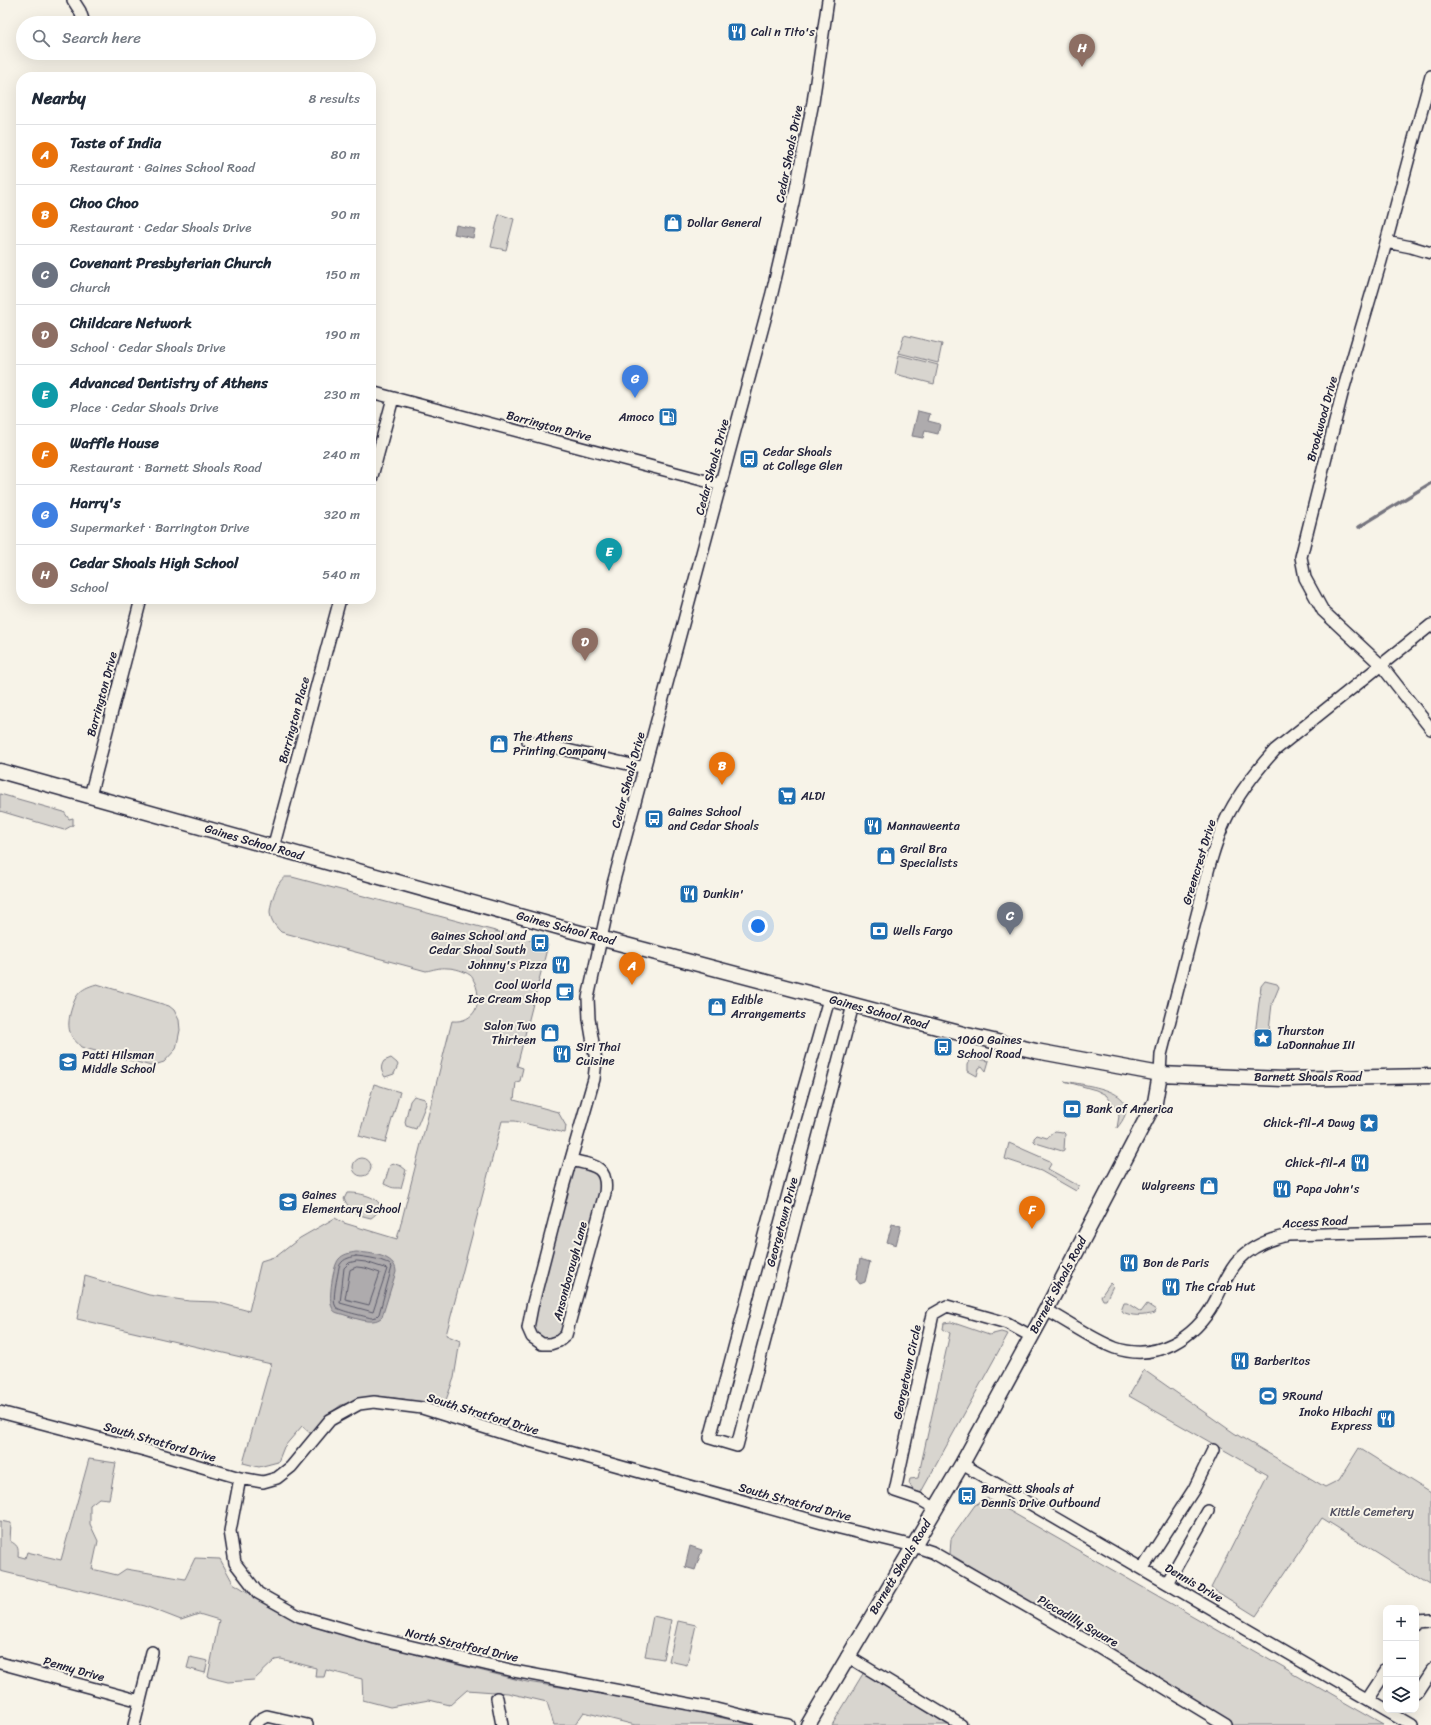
<!DOCTYPE html>
<html lang="en">
<head>
<meta charset="utf-8">
<style>
	:root { --surface:#fff; --page:#f6f6f7; --text:#1f2937; --muted:#747a83; --line:#e0e1e3; --accent:#1f6fb2 }
	body { margin:0; font-family:Sriracha,sans-serif; background:var(--page); color:var(--text) }
	.controls { position:absolute; right:12px; bottom:12px; display:grid; overflow:hidden; border-radius:8px; box-shadow:0 4px 16px #0002 }
	.controls button { width:36px; height:36px; display:grid; place-items:center; padding:0; border:0; border-bottom:1px solid var(--line); background:var(--surface); color:var(--text); font:20px sans-serif }
	.you { position:absolute; left:758px; top:926px; width:14px; height:14px; margin:-10px; border:3px solid #fff; border-radius:50%; background:#1a73e8; box-shadow:0 0 0 6px #1a73e833 }
	.badge { display:grid; place-items:center; width:26px; height:26px; border-radius:50%; background:var(--accent); color:#fff; font-size:13px; font-weight:700 }
	.pin { position:absolute; translate:-50% -33px; filter:drop-shadow(0 1px 2px #0008) }
	.pin::after { content:''; position:absolute; top:21px; width:14px; height:12px; background:inherit; clip-path:polygon(0 0,100% 0,50% 100%) }
	.list { margin:0; padding:0; list-style:none }
	h2 { display:flex; justify-content:space-between; align-items:center; height:52px; margin:0; padding:0 16px; font-size:17px }
	h2 small { font-size:13px; font-weight:400; color:var(--muted) }
	.list li { display:grid; grid-template-columns:26px 1fr auto; gap:12px; align-items:center; box-sizing:border-box; height:60px; padding:0 16px; border-top:1px solid var(--line) }
	.list b { display:block; font-size:15px; white-space:nowrap }
	.list p { margin:0; font-size:13px; white-space:nowrap; color:var(--muted) }
	.list em { font-size:13px; font-style:normal; color:var(--muted) }
	.icon { flex:none; width:22px; height:22px; fill:none; stroke:currentColor; stroke-width:2; stroke-linecap:round; stroke-linejoin:round }
	.map { position:relative; flex:none; width:1431px; height:1725px; overflow:hidden }
	.search { position:absolute; background:var(--surface); box-shadow:0 4px 16px #0002; left:16px; top:16px; width:360px; height:44px; display:flex; align-items:center; gap:10px; box-sizing:border-box; padding:0 14px; border-radius:22px; color:var(--muted); font-size:15px }
	.panel { position:absolute; background:var(--surface); box-shadow:0 4px 16px #0002; left:16px; top:72px; width:360px; height:532px; border-radius:16px }
	.map>svg:first-child { display:block }
</style>
</head>
<body>
<div class="map">
<svg width="1431" height="1725" viewBox="0 0 1431 1725">
	<rect width="100%" height="100%" fill="#f7f3e8"/>
	<filter id="ink" filterUnits="userSpaceOnUse"><feTurbulence type="fractalNoise" baseFrequency=".025" numOctaves="2"/><feDisplacementMap in="SourceGraphic" scale="8" xChannelSelector="R" yChannelSelector="G"/><feConvolveMatrix kernelMatrix="1 2 1 2 8 2 1 2 1" color-interpolation-filters="sRGB"/></filter>
	<g filter="url(#ink)">
		<path fill="#d8d5cf" stroke="#7d7c85" d="M499 214 514 219 506 250 491 247Z
			M904 335 942 344 938 363 899 353Z
			M899 355 938 365 934 384 895 374Z
			M0 794 64 812 69 819 73 818V825L64 830 0 811Z
			M285 877H292L548 945 517 1066 523 1068 520 1081 516 1082 514 1100 558 1112 566 1126 565 1133 515 1121H502L446 1335 460 1341 454 1378 442 1411 404 1399 375 1396 341 1405 328 1415 311 1434 302 1426 284 1447 278 1462 259 1467 243 1463 271 1364 77 1319 85 1276 149 1295 189 1301 216 1302 249 1311 261 1261 277 1256 300 1238 335 1218 344 1223 397 1239 452 1021C475 1023 483 1003 475 983 473 980 473 977 470 975 464 971 455 968 447 968 440 967 432 970 426 971L281 932C276 927 271 921 270 913 270 904 277 881 285 877Z
			M1265 981 1277 984 1279 987 1272 1004 1268 1038 1267 1041 1261 1044 1257 1042 1255 1035 1261 986Z
			M97 984 169 1006 174 1010 179 1020 180 1030 176 1049 164 1062 151 1066 81 1047C77 1042 71 1038 70 1032 68 1026 69 1020 70 1014 75 996 78 989 97 984Z
			M391 1058 397 1063 398 1065 394 1074 385 1077C381 1071 380 1067 384 1061Z
			M971 1058 989 1061 986 1071 982 1066 979 1068 977 1076 968 1071V1065Z
			M1064 1081C1088 1086 1149 1090 1117 1128L1119 1116 1115 1106 1106 1095 1096 1090Z
			M374 1084 400 1092 385 1143 359 1136Z
			M414 1096 425 1099 426 1104 416 1129 406 1126 405 1122 410 1101Z
			M1055 1131 1063 1132 1065 1134 1064 1150 1062 1151 1036 1143 1034 1141V1138L1037 1135 1047 1138Z
			M1009 1143 1050 1161 1051 1164 1048 1169 1079 1186 1076 1191 1041 1171 1005 1159Z
			M353 1167a9 9 0 1 1 18 0a9 9 0 1 1-18 0Z
			M395 1164 401 1166 406 1170 401 1188C391 1188 393 1188 384 1184L390 1165Z
			M579 1167 596 1171 602 1185 562 1331 560 1335 548 1341 538 1337 532 1322 573 1170Z
			M347 1193C362 1192 396 1201 371 1218 357 1215 351 1212 344 1199Z
			M1110 1283 1113 1286 1106 1300H1103L1101 1296Z
			M1124 1303H1127L1141 1312 1147 1304 1156 1310 1155 1313C1144 1316 1131 1317 1121 1311Z
			M951 1322 989 1335 1001 1332 1008 1334 920 1494 913 1490 909 1483 910 1479 918 1478 950 1333 943 1329 944 1323Z
			M1144 1370 1234 1433 1325 1487 1339 1480 1359 1448 1431 1493V1586L1322 1518 1256 1616 1211 1588 1268 1475 1129 1396Z
			M89 1459 116 1463 109 1499 99 1498 90 1505V1524L98 1541 92 1569 117 1575 126 1569 185 1579 195 1558 220 1559 233 1583 275 1609 418 1655 527 1682 645 1700 753 1725H635L584 1712 575 1725H554L547 1702 508 1693 467 1690 450 1705 429 1700 390 1707 363 1700 362 1679 326 1670 324 1677H315L316 1668 281 1659 275 1660 254 1680 228 1682 208 1677 219 1620 199 1614 181 1620 145 1606 0 1571V1521L11 1523 10 1541C17 1545 19 1547 18 1556L25 1558 27 1552 61 1560Z
			M987 1498 1383 1725H1232L950 1554 951 1539 975 1505Z
			M653 1616 671 1620 663 1659 645 1656Z
			M678 1621 696 1625 687 1665 669 1661Z
			M190 1657 208 1661 205 1673 187 1668Z
			M864 1672 876 1681 948 1725H832Z"/>
		<path fill="#aeabad" stroke="#76747f" d="M456 225 475 229 473 238 454 234Z
			M918 411 930 414 928 421 940 424 938 434 925 431 923 438 912 436Z
			M892 1224 901 1226 896 1245 887 1242Z
			M356 1252C370 1253 396 1255 396 1272L382 1317C372 1327 351 1316 338 1313 335 1312 333 1311 332 1307 328 1300 333 1265 339 1259 343 1254 350 1253 356 1252Z
			M860 1259 870 1262 865 1282 860 1284 856 1279Z
			M690 1546 702 1550 695 1570 685 1567Z"/>
		<g fill="none" stroke-linecap="round" stroke-linejoin="round">
			<path stroke="#5a5969" stroke-width="1" d="M356 1256C366 1257 386 1259 392 1267L379 1314 376 1317 371 1318C365 1316 339 1311 336 1307 331 1301 338 1275 339 1267 342 1259 348 1258 356 1256Z
				M357 1261 366 1262 387 1269 373 1312 340 1303 344 1268 349 1263Z
				M357 1267 365 1268 380 1273 369 1305 345 1299 350 1270Z"/>
			<path stroke="#76747f" stroke-width="3.5" d="M1359 527 1431 483"/>
			<defs>
				<path id="minor" d="M73 0 80 11 84 23
					M1431 76 1381 261 1342 394 1301 557 1305 578 1323 611 1381 665 1431 729
					M1386 242 1411 247 1431 253
					M371 392 721 485
					M371 480 393 398
					M528 741 645 768
					M90 796 141 599
					M273 848 340 599
					M829 999 795 1119 710 1438 737 1446 853 1005
					M1160 1074 1161 1055C1174 1005 1186 956 1199 907 1206 878 1213 847 1226 819 1238 794 1256 771 1275 750L1431 625
					M571 1160C592 1165 609 1165 605 1193L566 1335 559 1341 550 1344H542L532 1337 528 1328 532 1307 563 1187 594 1079 596 1061 589 1019 588 998 613 884 772 293 793 203 813 102 828 0
					M1046 1310C1069 1322 1091 1339 1115 1348 1156 1362 1195 1338 1214 1303 1222 1289 1227 1273 1238 1261 1251 1246 1269 1239 1289 1235L1431 1231
					M0 1412 148 1451 240 1478 263 1482 277 1478 291 1467 330 1420 359 1404 374 1402 422 1408 515 1437 840 1528 914 1546 932 1552 1096 1646 1226 1725
					M962 1464 1411 1725
					M240 1478 230 1531 235 1563 258 1593 299 1616 375 1638 514 1671 716 1709 765 1721 789 1725
					M935 1508 919 1499 895 1491 933 1314 947 1306 1007 1323 1031 1336
					M1143 1568 1194 1489 1213 1450
					M1167 1583 1208 1511
					M1416 1624 1418 1621 1431 1620
					M847 1656 961 1725
					M0 1663 140 1701
					M1416 1692 1431 1669
					M497 1698 502 1725
					M1367 1699 1386 1670
					M134 1725 152 1652
					M255 1725 261 1719 267 1716 307 1725"/>
				<path id="major" d="M0 771 573 931 967 1035 1036 1051 1160 1074 1283 1079 1431 1076
					M808 1725 962 1464 1046 1310 1155 1102 1160 1074"/>
			</defs>
			<use href="#minor" stroke="#22223b" stroke-width="14"/>
			<use href="#major" stroke="#22223b" stroke-width="17"/>
			<use href="#minor" stroke="#f7f3e8" stroke-width="11"/>
			<use href="#major" stroke="#f7f3e8" stroke-width="14"/>
		</g>
	</g>
	<defs>
		<symbol id="restaurant-square" viewBox="-11 -11 22 22"><rect x="-9" y="-9" width="18" height="18" rx="4" fill="#1f6fb2" stroke="#f7f3e8"/><path d="M-5-6h1v4h1v-4h1v4h1v-4h1v5L-1.5 .5V6h-2V.5L-5-1ZM5-6V6H3V1.5H1.5Q1.5-4 5-6Z" fill="#fff"/></symbol>
		<symbol id="shop-square" viewBox="-11 -11 22 22"><rect x="-9" y="-9" width="18" height="18" rx="4" fill="#1f6fb2" stroke="#f7f3e8"/><path d="M-5-2.5h2.3a2.7 3.5 0 0 1 5.4 0H5L5.5 6h-11ZM-1.5-2.5h3a1.5 2.3 0 0 0-3 0Z" fill="#fff"/></symbol>
		<symbol id="fuel-square" viewBox="-11 -11 22 22"><rect x="-9" y="-9" width="18" height="18" rx="4" fill="#1f6fb2" stroke="#f7f3e8"/><path d="M-5.5-6h7V0h2V4h1.3V-2.5L3-4.5l.8-.8L6-3V5H2.5V1h-1V6h-7ZM-4.2-4.7v3.2H.2V-4.7Z" fill="#fff"/></symbol>
		<symbol id="bus-square" viewBox="-11 -11 22 22"><rect x="-9" y="-9" width="18" height="18" rx="4" fill="#1f6fb2" stroke="#f7f3e8"/><path d="M-5-6H5V4H4V6H2V4H-2V6H-4V4H-5ZM-3.5-4V0h7V-4ZM-3.5 1.2v1.5H-2V1.2ZM2 1.2v1.5H3.5V1.2Z" fill="#fff"/></symbol>
		<symbol id="supermarket-square" viewBox="-11 -11 22 22"><rect x="-9" y="-9" width="18" height="18" rx="4" fill="#1f6fb2" stroke="#f7f3e8"/><path d="M-6-5.5h2.5l.6 2H6L4.5 2H-2.5L-4.4-4H-6ZM-1.5 3.2a1.3 1.3 0 1 0 .1 0ZM3 3.2a1.3 1.3 0 1 0 .1 0Z" fill="#fff"/></symbol>
		<symbol id="bank-square" viewBox="-11 -11 22 22"><rect x="-9" y="-9" width="18" height="18" rx="4" fill="#1f6fb2" stroke="#f7f3e8"/><path d="M-6-4H6V4H-6ZM0-2.3a2.3 2.3 0 1 0 0 4.6a2.3 2.3 0 1 0 0-4.6Z" fill="#fff"/></symbol>
		<symbol id="cafe-square" viewBox="-11 -11 22 22"><rect x="-9" y="-9" width="18" height="18" rx="4" fill="#1f6fb2" stroke="#f7f3e8"/><path d="M-5.5-4.5H6V0H3Q3 3.5 0 3.5H-2.5Q-5.5 3.5-5.5 0ZM3-3.2v2h1.7v-2ZM-6 4.5H4V6H-6Z" fill="#fff"/></symbol>
		<symbol id="sight-square" viewBox="-11 -11 22 22"><rect x="-9" y="-9" width="18" height="18" rx="4" fill="#1f6fb2" stroke="#f7f3e8"/><path d="M0-6L1.8-2.2L6-1.7L2.9 1.2L3.7 5.4L0 3.3L-3.7 5.4L-2.9 1.2L-6-1.7L-1.8-2.2Z" fill="#fff"/></symbol>
		<symbol id="school-square" viewBox="-11 -11 22 22"><rect x="-9" y="-9" width="18" height="18" rx="4" fill="#1f6fb2" stroke="#f7f3e8"/><path d="M0-5L7-2L0 1L-7-2ZM-4 1L0 2.5L4 1V4Q0 6-4 4Z" fill="#fff"/></symbol>
		<symbol id="stadium-square" viewBox="-11 -11 22 22"><rect x="-9" y="-9" width="18" height="18" rx="4" fill="#1f6fb2" stroke="#f7f3e8"/><path d="M0-5a6.5 5 0 1 0 0 10a6.5 5 0 1 0 0-10ZM-3.5-1.8h7v3.6h-7Z" fill="#fff"/></symbol>
	</defs>
	<g fill-rule="evenodd">
		<use href="#restaurant-square" x="726" y="21" width="22" height="22"/>
		<use href="#shop-square" x="662" y="212" width="22" height="22"/>
		<use href="#fuel-square" x="657" y="406" width="22" height="22"/>
		<use href="#bus-square" x="738" y="448" width="22" height="22"/>
		<use href="#shop-square" x="488" y="733" width="22" height="22"/>
		<use href="#supermarket-square" x="776" y="785" width="22" height="22"/>
		<use href="#bus-square" x="643" y="808" width="22" height="22"/>
		<use href="#restaurant-square" x="862" y="815" width="22" height="22"/>
		<use href="#shop-square" x="875" y="845" width="22" height="22"/>
		<use href="#restaurant-square" x="678" y="883" width="22" height="22"/>
		<use href="#bank-square" x="868" y="920" width="22" height="22"/>
		<use href="#bus-square" x="529" y="932" width="22" height="22"/>
		<use href="#restaurant-square" x="550" y="954" width="22" height="22"/>
		<use href="#cafe-square" x="554" y="981" width="22" height="22"/>
		<use href="#shop-square" x="706" y="996" width="22" height="22"/>
		<use href="#shop-square" x="539" y="1022" width="22" height="22"/>
		<use href="#sight-square" x="1252" y="1027" width="22" height="22"/>
		<use href="#bus-square" x="932" y="1036" width="22" height="22"/>
		<use href="#restaurant-square" x="551" y="1043" width="22" height="22"/>
		<use href="#school-square" x="57" y="1051" width="22" height="22"/>
		<use href="#bank-square" x="1061" y="1098" width="22" height="22"/>
		<use href="#sight-square" x="1358" y="1112" width="22" height="22"/>
		<use href="#restaurant-square" x="1349" y="1152" width="22" height="22"/>
		<use href="#shop-square" x="1198" y="1175" width="22" height="22"/>
		<use href="#restaurant-square" x="1271" y="1178" width="22" height="22"/>
		<use href="#school-square" x="277" y="1191" width="22" height="22"/>
		<use href="#restaurant-square" x="1118" y="1252" width="22" height="22"/>
		<use href="#restaurant-square" x="1160" y="1276" width="22" height="22"/>
		<use href="#restaurant-square" x="1229" y="1350" width="22" height="22"/>
		<use href="#stadium-square" x="1257" y="1385" width="22" height="22"/>
		<use href="#restaurant-square" x="1375" y="1408" width="22" height="22"/>
		<use href="#bus-square" x="956" y="1485" width="22" height="22"/>
	</g>
	<g text-anchor="middle" stroke-width="4" stroke-linejoin="round" paint-order="stroke">
		<g font-size="12" fill="#22223b" stroke="#f7f3e8" text-anchor="start">
			<text x="751" y="36">Cali n Tito's</text>
			<text x="687" y="227">Dollar General</text>
			<text x="654" y="421" text-anchor="end">Amoco</text>
			<text x="763" y="456">Cedar Shoals<tspan x="763" dy="14">at College Glen</tspan></text>
			<text x="513" y="741">The Athens<tspan x="513" dy="14">Printing Company</tspan></text>
			<text x="801" y="800">ALDI</text>
			<text x="668" y="816">Gaines School<tspan x="668" dy="14">and Cedar Shoals</tspan></text>
			<text x="887" y="830">Mannaweenta</text>
			<text x="900" y="853">Grail Bra<tspan x="900" dy="14">Specialists</tspan></text>
			<text x="703" y="898">Dunkin'</text>
			<text x="893" y="935">Wells Fargo</text>
			<text x="526" y="940" text-anchor="end">Gaines School and<tspan x="526" dy="14">Cedar Shoal South</tspan></text>
			<text x="547" y="969" text-anchor="end">Johnny's Pizza</text>
			<text x="551" y="989" text-anchor="end">Cool World<tspan x="551" dy="14">Ice Cream Shop</tspan></text>
			<text x="731" y="1004">Edible<tspan x="731" dy="14">Arrangements</tspan></text>
			<text x="536" y="1030" text-anchor="end">Salon Two<tspan x="536" dy="14">Thirteen</tspan></text>
			<text x="1277" y="1035">Thurston<tspan x="1277" dy="14">LaDonnahue III</tspan></text>
			<text x="957" y="1044">1060 Gaines<tspan x="957" dy="14">School Road</tspan></text>
			<text x="576" y="1051">Siri Thai<tspan x="576" dy="14">Cuisine</tspan></text>
			<text x="82" y="1059">Patti Hilsman<tspan x="82" dy="14">Middle School</tspan></text>
			<text x="1086" y="1113">Bank of America</text>
			<text x="1355" y="1127" text-anchor="end">Chick-fil-A Dawg</text>
			<text x="1346" y="1167" text-anchor="end">Chick-fil-A</text>
			<text x="1195" y="1190" text-anchor="end">Walgreens</text>
			<text x="1296" y="1193">Papa John's</text>
			<text x="302" y="1199">Gaines<tspan x="302" dy="14">Elementary School</tspan></text>
			<text x="1143" y="1267">Bon de Paris</text>
			<text x="1185" y="1291">The Crab Hut</text>
			<text x="1254" y="1365">Barberitos</text>
			<text x="1282" y="1400">9Round</text>
			<text x="1372" y="1416" text-anchor="end">Inoko Hibachi<tspan x="1372" dy="14">Express</tspan></text>
			<text x="981" y="1493">Barnett Shoals at<tspan x="981" dy="14">Dennis Drive Outbound</tspan></text>
		</g>
		<g font-size="12" fill="#22223b" stroke="#f7f3e8">
			<text transform="translate(789 154) rotate(-79)" y="4">Cedar Shoals Drive</text>
			<text transform="translate(1322 419) rotate(-75)" y="4">Brookwood Drive</text>
			<text transform="translate(549 426) rotate(15)" y="4">Barrington Drive</text>
			<text transform="translate(712 467) rotate(-75)" y="4">Cedar Shoals Drive</text>
			<text transform="translate(102 694) rotate(-75)" y="4">Barrington Drive</text>
			<text transform="translate(294 720) rotate(-75)" y="4">Barrington Place</text>
			<text transform="translate(628 780) rotate(-75)" y="4">Cedar Shoals Drive</text>
			<text transform="translate(254 842) rotate(16)" y="4">Gaines School Road</text>
			<text transform="translate(1199 862) rotate(-73)" y="4">Greencrest Drive</text>
			<text transform="translate(566 928) rotate(15)" y="4">Gaines School Road</text>
			<text transform="translate(879 1012) rotate(15)" y="4">Gaines School Road</text>
			<text x="1308" y="1081">Barnett Shoals Road</text>
			<text transform="translate(782 1222) rotate(-75)" y="4">Georgetown Drive</text>
			<text transform="translate(1315 1222) rotate(-3)" y="4">Access Road</text>
			<text transform="translate(570 1271) rotate(-75)" y="4">Ansonborough Lane</text>
			<text transform="translate(1058 1285) rotate(-62)" y="4">Barnett Shoals Road</text>
			<text transform="translate(907 1372) rotate(-78)" y="4">Georgetown Circle</text>
			<text transform="translate(483 1414) rotate(17)" y="4">South Stratford Drive</text>
			<text transform="translate(160 1442) rotate(16)" y="4">South Stratford Drive</text>
			<text transform="translate(795 1502) rotate(15)" y="4">South Stratford Drive</text>
			<text transform="translate(900 1567) rotate(-59)" y="4">Barnett Shoals Road</text>
			<text transform="translate(1194 1583) rotate(30)" y="4">Dennis Drive</text>
			<text transform="translate(1078 1621) rotate(30)" y="4">Piccadilly Square</text>
			<text transform="translate(462 1645) rotate(13)" y="4">North Stratford Drive</text>
			<text transform="translate(74 1669) rotate(16)" y="4">Penny Drive</text>
		</g>
		<g font-size="12" fill="#504f60" stroke="#f7f3e8">
			<text x="1372" y="1516">Kittle Cemetery</text>
		</g>
	</g>
</svg>
<div class="controls">
<button>+</button>
<button>−</button>
<button><svg class="icon" aria-label="layers" viewBox="0 0 24 24"><path d="M12 4l9 5-9 5-9-5zM3 14l9 5 9-5"/></svg></button>
</div>
<div class="you"></div>
<div class="pin badge" style="left:632px;top:985px;background:#e8710a">A</div>
<div class="pin badge" style="left:722px;top:785px;background:#e8710a">B</div>
<div class="pin badge" style="left:1010px;top:935px;background:#6b7280">C</div>
<div class="pin badge" style="left:585px;top:661px;background:#8d6e63">D</div>
<div class="pin badge" style="left:609px;top:571px;background:#0f9aa8">E</div>
<div class="pin badge" style="left:1032px;top:1229px;background:#e8710a">F</div>
<div class="pin badge" style="left:635px;top:398px;background:#3f7fe0">G</div>
<div class="pin badge" style="left:1082px;top:67px;background:#8d6e63">H</div>
<div class="search"><svg class="icon" aria-label="search" viewBox="0 0 24 24"><circle cx="10" cy="10" r="6"/><path d="M15 15l6 6"/></svg>Search here</div>
<section class="panel">
<h2>Nearby<small>8 results</small></h2>
<ul class="list">
<li><span class="badge" style="background:#e8710a">A</span><div><b>Taste of India</b><p>Restaurant · Gaines School Road</p></div><em>80 m</em></li>
<li><span class="badge" style="background:#e8710a">B</span><div><b>Choo Choo</b><p>Restaurant · Cedar Shoals Drive</p></div><em>90 m</em></li>
<li><span class="badge" style="background:#6b7280">C</span><div><b>Covenant Presbyterian Church</b><p>Church</p></div><em>150 m</em></li>
<li><span class="badge" style="background:#8d6e63">D</span><div><b>Childcare Network</b><p>School · Cedar Shoals Drive</p></div><em>190 m</em></li>
<li><span class="badge" style="background:#0f9aa8">E</span><div><b>Advanced Dentistry of Athens</b><p>Place · Cedar Shoals Drive</p></div><em>230 m</em></li>
<li><span class="badge" style="background:#e8710a">F</span><div><b>Waffle House</b><p>Restaurant · Barnett Shoals Road</p></div><em>240 m</em></li>
<li><span class="badge" style="background:#3f7fe0">G</span><div><b>Harry's</b><p>Supermarket · Barrington Drive</p></div><em>320 m</em></li>
<li><span class="badge" style="background:#8d6e63">H</span><div><b>Cedar Shoals High School</b><p>School</p></div><em>540 m</em></li>
</ul>
</section>
</div>
</body>
</html>
